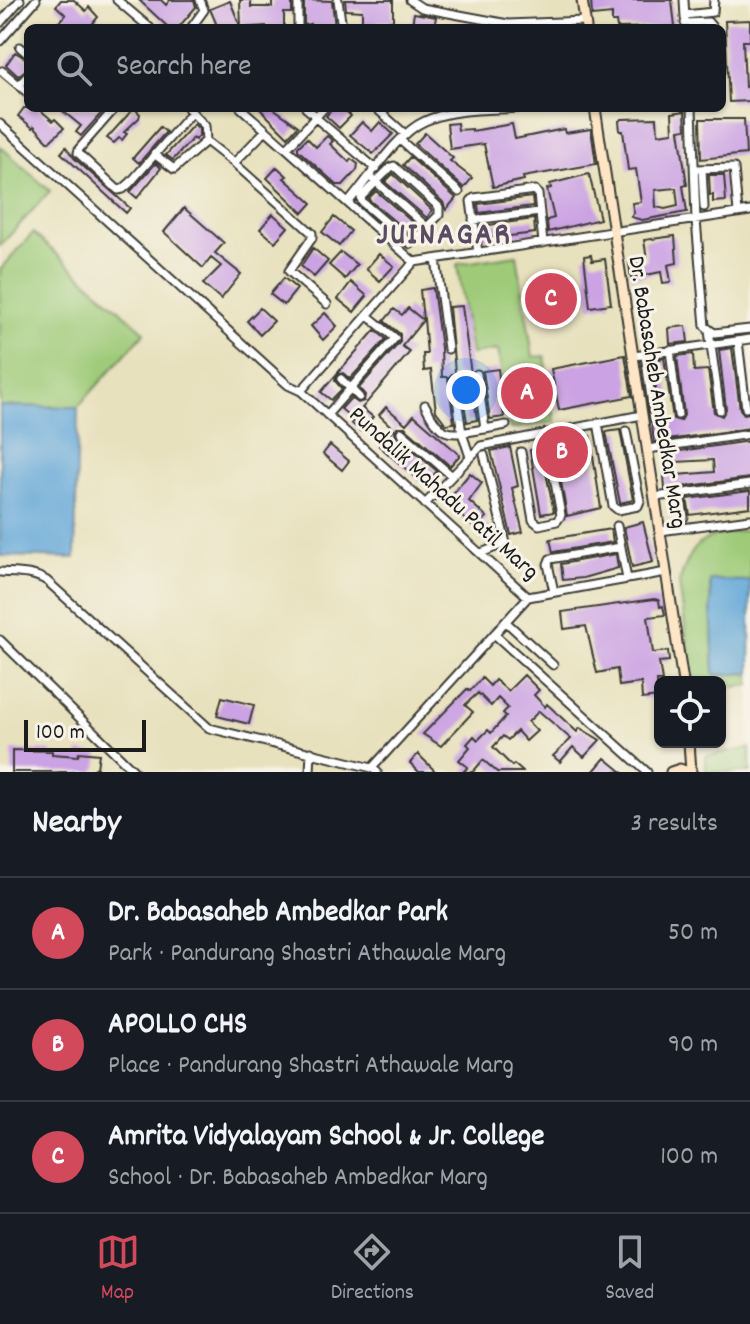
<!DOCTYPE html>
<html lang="en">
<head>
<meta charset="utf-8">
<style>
	:root { --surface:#171b24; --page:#20242c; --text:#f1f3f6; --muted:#9ea1a6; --line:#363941; --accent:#d1495b }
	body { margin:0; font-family:Dekko,sans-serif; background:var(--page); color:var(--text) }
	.controls { position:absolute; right:24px; bottom:24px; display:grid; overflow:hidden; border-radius:12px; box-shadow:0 2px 6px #0004 }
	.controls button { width:72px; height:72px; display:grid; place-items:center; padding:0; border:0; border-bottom:2px solid var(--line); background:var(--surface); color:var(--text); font:40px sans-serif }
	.scale { position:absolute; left:24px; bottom:20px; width:122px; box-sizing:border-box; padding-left:8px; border:4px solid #1c1c1c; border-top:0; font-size:22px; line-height:28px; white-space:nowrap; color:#1c1c1c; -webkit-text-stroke:6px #f7f3e8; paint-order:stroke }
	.you { position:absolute; left:466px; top:390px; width:28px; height:28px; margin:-20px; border:6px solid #fff; border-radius:50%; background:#1a73e8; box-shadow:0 0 0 12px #1a73e833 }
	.badge { display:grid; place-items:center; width:52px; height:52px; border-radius:50%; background:var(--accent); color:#fff; font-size:26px; font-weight:700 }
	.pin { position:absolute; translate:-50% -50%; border:4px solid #fff; box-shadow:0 2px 8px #0006 }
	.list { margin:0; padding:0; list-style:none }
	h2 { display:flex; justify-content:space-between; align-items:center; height:104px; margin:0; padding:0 32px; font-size:34px }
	h2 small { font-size:26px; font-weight:400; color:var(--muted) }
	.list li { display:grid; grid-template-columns:52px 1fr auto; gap:24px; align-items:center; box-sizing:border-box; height:112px; padding:0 32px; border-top:2px solid var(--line) }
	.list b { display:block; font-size:30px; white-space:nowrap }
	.list p { margin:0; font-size:26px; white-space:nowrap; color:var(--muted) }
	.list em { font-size:26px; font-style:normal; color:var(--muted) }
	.icon { flex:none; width:44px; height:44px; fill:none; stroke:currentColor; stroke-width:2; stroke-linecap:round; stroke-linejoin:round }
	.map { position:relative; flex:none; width:750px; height:772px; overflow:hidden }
	.search { position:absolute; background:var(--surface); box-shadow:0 2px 6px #0004; left:24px; right:24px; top:24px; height:88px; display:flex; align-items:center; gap:20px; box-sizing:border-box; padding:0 28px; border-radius:12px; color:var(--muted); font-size:30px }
	.sheet { height:440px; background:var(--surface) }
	nav { display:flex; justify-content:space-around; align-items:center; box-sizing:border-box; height:112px; border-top:2px solid var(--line); background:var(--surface); font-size:22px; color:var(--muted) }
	nav a { display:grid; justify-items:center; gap:4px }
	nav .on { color:var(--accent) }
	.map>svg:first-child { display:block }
</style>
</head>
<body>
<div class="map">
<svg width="750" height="772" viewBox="0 0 750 772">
	<rect width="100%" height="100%" fill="#f7f3e8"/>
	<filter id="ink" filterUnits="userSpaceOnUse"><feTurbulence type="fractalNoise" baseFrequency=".0125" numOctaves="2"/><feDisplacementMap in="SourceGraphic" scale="16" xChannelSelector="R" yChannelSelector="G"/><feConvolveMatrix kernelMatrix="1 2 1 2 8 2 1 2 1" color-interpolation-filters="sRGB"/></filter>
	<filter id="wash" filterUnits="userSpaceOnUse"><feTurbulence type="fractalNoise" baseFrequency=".006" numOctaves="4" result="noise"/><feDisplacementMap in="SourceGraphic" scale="32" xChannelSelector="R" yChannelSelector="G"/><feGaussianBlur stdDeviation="1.8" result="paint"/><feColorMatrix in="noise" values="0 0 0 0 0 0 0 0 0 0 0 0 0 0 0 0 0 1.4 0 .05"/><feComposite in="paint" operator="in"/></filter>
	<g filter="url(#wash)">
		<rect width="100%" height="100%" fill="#e8e1bd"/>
		<path fill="#9fcb79" stroke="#5e744a" stroke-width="2" d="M0 146 50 191 0 246Z
			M33 233 145 332 78 407 0 406V270Z
			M517 255 533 357 545 356 555 422 510 429 498 350 471 354 457 264Z
			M750 530V581H710L714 675 750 673V685L720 688V682H693L679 583C694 536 705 536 750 530Z
			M750 748V772H706V756Z"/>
		<path fill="#63a7d8" stroke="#40627a" stroke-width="2" d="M0 406 78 407 75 558 0 556Z
			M710 580 750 581V673L714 675Z"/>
		<g id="blocks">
			<path fill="#cba2e3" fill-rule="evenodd" d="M61 0H74L86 11 89 7 98 17 93 23 99 28H86L82 25 79 28H64L58 23 66 15 56 6Z
				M139 0H161L166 5 170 0H194L196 7 178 28H169Z
				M240 0H251V7H272V0H292V13H284V28H266V26L241 28Z
				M304 0 332 1 335 28H310V24L304 25Z
				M345 0H393V21H378V28H362V11L346 10Z
				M591 0H672L675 27 617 28 616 22H612V14L592 16Z
				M230 1 241 28H218L210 9Z
				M414 13 436 17 434 28 412 25Z
				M750 20V41H743L745 87 750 85V101L729 102 725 21Z
				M15 52 28 60V68L18 76 6 65Z
				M24 108H38L53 121 55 119 64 128 49 142 34 126 33 128 18 116Z
				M59 108H106L81 136 76 132 81 126Z
				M134 108 140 114 139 118 124 132 127 134 122 140 119 138 114 143 107 138Z
				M259 108H273L298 126 288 137Z
				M333 108H343L351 116 339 128 326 116Z
				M685 111 686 129 679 130 687 185 683 186 687 212 642 220 631 217 634 213 632 203 641 202 636 169 628 170 623 131H620L619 121 622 119 657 118 658 134 673 132 672 113ZM676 188 678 206 665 209 656 207 655 190Z
				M700 119H744L746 154 701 159Z
				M362 122 372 131 380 122 393 134 373 154 350 135Z
				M457 123 458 130 472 129V131L512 124 515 139 564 129 565 133 591 129 596 164 523 177 524 180 493 187 484 144 450 149 447 124Z
				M194 124 199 129V136L195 140 193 138 173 160 166 155Z
				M160 127 166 132 139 163 133 158Z
				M425 133 453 158 450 161 472 178 464 188 415 144Z
				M327 136 333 141 330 144 349 162 351 159 358 164 357 170 343 185H337L298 150V147L307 138 316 147Z
				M66 147 74 158 130 208 126 213 61 153Z
				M410 157 456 198 446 210 443 202 403 165Z
				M156 163 161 168 137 198 130 192Z
				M277 167 287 176 284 178 312 203 303 213 267 178Z
				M393 174 432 210 427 218 385 182Z
				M589 174 600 219 548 232 547 220 554 218 547 189 551 188 550 184Z
				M709 175H724L726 201 713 202V195H710Z
				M376 191 418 227 411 235 368 199Z
				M532 197 533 206 479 213 478 204Z
				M184 208 224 243 215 253 241 274 221 299 203 284 221 266 211 258 203 268 164 232Z
				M273 214 288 227 275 242 260 229Z
				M334 217 351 231 339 246 322 232Z
				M534 219 535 233 483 239 481 226Z
				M675 236 677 263 668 265 671 282 663 283 661 272 631 278 629 263 647 260 644 240Z
				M313 248 328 261 314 277 301 266Z
				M341 252 357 265 345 279 329 265Z
				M379 254 394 266 380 281 366 269Z
				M591 255 592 261 605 259 611 304 590 307 584 256Z
				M284 278 297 289 284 305 270 294Z
				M351 282 367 296 354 312 338 299Z
				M433 288 441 348 442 377H448L454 423 446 424 436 411 431 370 424 371 423 354H427L424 319 402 346 410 352 362 408 373 417 361 431 351 423 354 420 341 409 351 398 358 403 364 401 365 395 359 388 400 342V334L384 321 394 309 402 315 408 308 423 320 420 290Z
				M462 306 477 420 467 422 460 377 455 372 449 307Z
				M260 308 274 321 260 335 247 321Z
				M325 313 337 326 323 340 311 326Z
				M686 326 688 342 670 344 669 328Z
				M375 330 386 339 350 379 343 373 336 375 335 381 342 389 331 400 321 392Z
				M732 348 740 409 744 414 750 413V428L654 442 652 425 659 424 660 418 652 360 664 358 673 419 681 421 684 415 677 356 693 354 694 371 708 370 714 412 722 416 726 409 719 350Z
				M625 355 632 396 559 410 551 369Z
				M498 369 504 417 490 419 483 371Z
				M386 407 406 424 414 415 460 455 450 466 405 427H397L395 432 397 437 437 471 425 485 379 446 394 429 379 415Z
				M620 430 633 500 620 503 606 432Z
				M590 436 601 508 567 516 554 442Z
				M750 441V478L665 489 664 476 714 472 713 460 676 462V457L667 458 666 453Z
				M330 445 349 461 342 470 323 454Z
				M510 447 518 486 512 488 523 532 511 535 491 451Z
				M541 448 554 512 541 514 530 450Z
				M470 473 482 483 469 501 487 517 482 522 497 535 490 542 446 502Z
				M750 491V507L690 515 687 499Z
				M643 522 653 562 632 567 624 527Z
				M611 529 613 542 553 552 550 539Z
				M616 554 618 568 583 578 563 580 561 564Z
				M654 599 659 600 660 607 663 606 665 615 648 617 653 653 668 651 669 661 659 662 662 681H657L658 697 642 699 641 683 619 686 617 669 597 673 586 626 564 629 562 612Z
				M524 675 539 690 534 695 545 707 547 704 577 732 580 728 600 740 584 757 573 747 560 762 553 756 571 739 539 711 528 722 537 731 526 741 517 731 508 740 503 736 493 747 512 766 514 764 523 772H497L483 760 473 772H463L468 767 459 760 470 747 467 744 474 736 478 740 488 730 491 733 506 716 503 713 508 708 498 698 491 706 478 693 465 705 473 712 441 746 423 734 467 689 470 691 482 678 490 686 495 680 508 691Z
				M222 697 254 705 249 724 217 716Z
				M12 750 52 751V754L78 756 79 752 99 754 97 768H95L94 772H12Z
				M418 754 436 772H419L410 763Z
				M605 758 622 772H593Z"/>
		</g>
	</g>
	<g filter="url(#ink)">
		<use href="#blocks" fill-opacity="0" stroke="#3b3a34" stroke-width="2"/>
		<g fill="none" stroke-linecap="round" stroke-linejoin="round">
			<defs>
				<path id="minor" d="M117 0 150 28
					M298 0V28
					M338 0 342 28
					M410 0 422 8 508 24 585 21
					M684 0 685 18
					M685 15 713 12 714 0
					M0 23 20 0
					M685 23 708 22 713 28
					M191 28 204 10 200 0
					M0 41 36 0
					M20 47 28 54
					M2 71 28 93
					M19 85 28 75
					M115 108 79 149 78 153 118 190 123 189 130 183 192 112
					M188 108 205 126 206 141 234 163 266 130
					M241 108 414 262 750 211
					M306 108 317 117
					M376 108 405 134
					M692 108 696 220 705 326 714 333 750 329
					M316 118 376 169
					M0 124 288 385 301 391 528 597 666 572
					M400 140 459 192
					M287 148 324 108
					M154 154 174 169 206 141
					M234 163 312 233V238L289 271 327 304
					M695 169 734 168 738 213
					M702 169 704 207
					M370 177 376 182 427 227 411 244 362 202 361 197 391 167 394 166 439 207V215L427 227
					M348 203C369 179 397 133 425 121 454 108 489 110 519 108
					M473 220 540 212
					M478 253 471 201 474 198 535 190 538 194 543 243
					M436 259 448 349
					M709 331 720 410
					M738 341 746 408
					M670 350 678 415
					M645 354 654 419
					M634 356 750 339
					M454 378 462 433 470 457
					M341 379 359 397
					M301 391 414 262
					M425 405C443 441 450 434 485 429L477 374
					M327 415 395 338 368 316
					M598 423 613 506 618 510 638 506 640 501 626 431
					M485 429 506 425
					M401 432 452 476
					M648 449 750 434
					M521 452 533 520 539 525 557 521 561 515 546 433
					M680 494 684 517
					M655 497 750 484
					M425 504 481 446 642 415
					M617 526 627 579
					M660 531 750 519
					M481 553 506 543 484 455
					M0 572C17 573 33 572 47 581L209 728 372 768 377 772
					M554 592 548 564 550 559 621 547
					M505 621 553 665
					M494 634 647 772
					M0 640 135 772
					M372 768 528 597
					M310 772 311 752"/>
				<path id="secondary" d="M582 0 586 28
					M595 108 683 682
					M689 742 691 772
					M671 772 680 769 688 772"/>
			</defs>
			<use href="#minor" stroke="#3b3a34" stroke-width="11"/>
			<use href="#secondary" stroke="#3b3a34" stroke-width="13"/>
			<use href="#minor" stroke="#fff" stroke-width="7"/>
			<use href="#secondary" stroke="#fee5c5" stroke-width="9"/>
		</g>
	</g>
	<g text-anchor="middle" stroke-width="6" stroke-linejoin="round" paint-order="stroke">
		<g font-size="24" fill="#1c1c1c" stroke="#f7f3e8">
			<text transform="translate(659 392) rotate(81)" y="8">Dr. Babasaheb Ambedkar Marg</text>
			<text transform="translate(445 492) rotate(42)" y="8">Pundalik Mahadu Patil Marg</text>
		</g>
		<g font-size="32" font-weight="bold" letter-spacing="2" fill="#594b62" stroke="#f7f3e8">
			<text x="444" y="243">JUINAGAR</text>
		</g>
	</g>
</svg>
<div class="controls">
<button><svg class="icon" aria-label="locate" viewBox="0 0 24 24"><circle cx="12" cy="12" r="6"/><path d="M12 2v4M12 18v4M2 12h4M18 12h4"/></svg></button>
</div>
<div class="scale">100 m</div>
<div class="you"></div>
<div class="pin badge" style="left:527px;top:393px">A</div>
<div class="pin badge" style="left:562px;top:452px">B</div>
<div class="pin badge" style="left:551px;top:299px">C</div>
<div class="search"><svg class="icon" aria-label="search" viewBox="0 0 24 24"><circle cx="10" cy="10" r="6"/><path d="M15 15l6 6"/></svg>Search here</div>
</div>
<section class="sheet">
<h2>Nearby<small>3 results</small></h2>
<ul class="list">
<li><span class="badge">A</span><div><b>Dr. Babasaheb Ambedkar Park</b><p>Park · Pandurang Shastri Athawale Marg</p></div><em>50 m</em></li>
<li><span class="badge">B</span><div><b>APOLLO CHS</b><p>Place · Pandurang Shastri Athawale Marg</p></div><em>90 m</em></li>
<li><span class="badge">C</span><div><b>Amrita Vidyalayam School &amp; Jr. College</b><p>School · Dr. Babasaheb Ambedkar Marg</p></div><em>100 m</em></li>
</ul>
</section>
<nav>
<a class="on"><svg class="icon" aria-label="map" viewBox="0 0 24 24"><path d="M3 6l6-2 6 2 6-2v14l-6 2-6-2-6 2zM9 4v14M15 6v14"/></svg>Map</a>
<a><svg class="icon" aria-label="directions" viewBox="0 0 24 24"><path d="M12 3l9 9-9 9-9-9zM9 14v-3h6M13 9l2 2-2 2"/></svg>Directions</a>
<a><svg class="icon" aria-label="saved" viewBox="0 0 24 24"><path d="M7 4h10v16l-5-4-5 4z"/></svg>Saved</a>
</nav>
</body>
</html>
